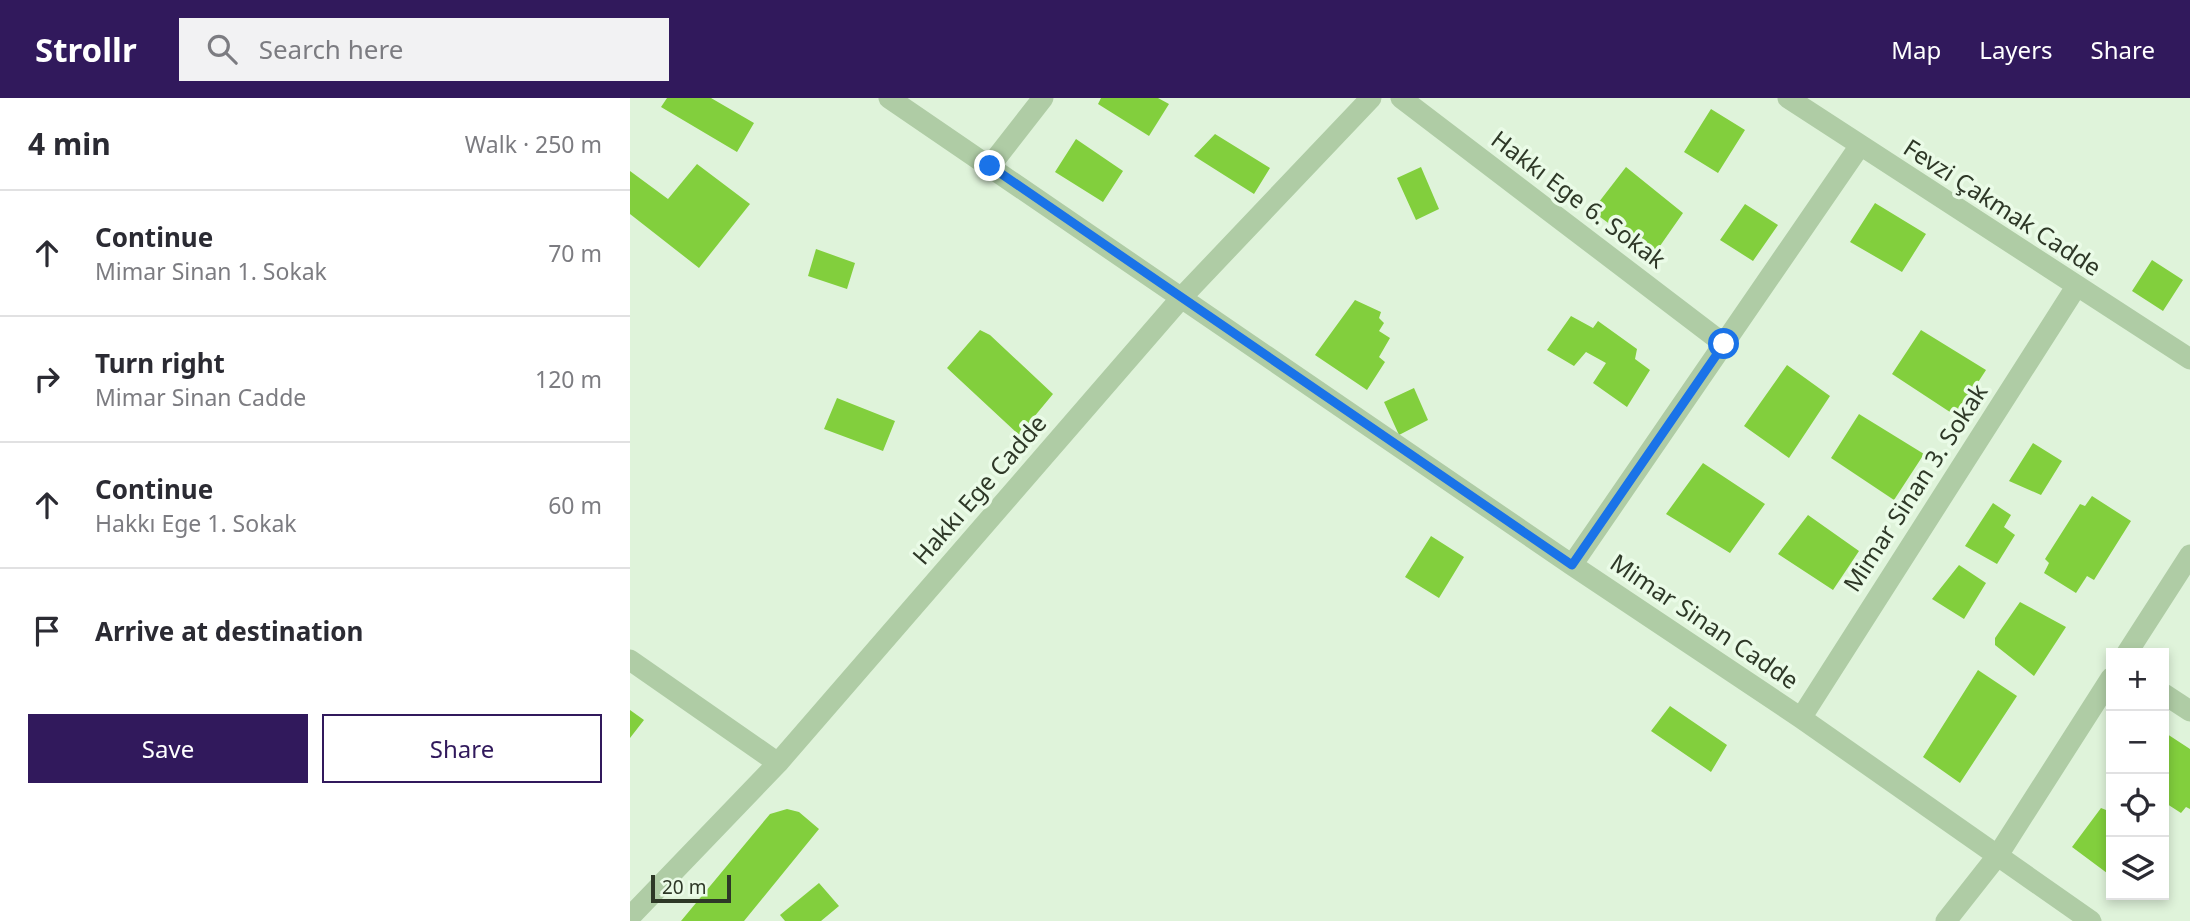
<!DOCTYPE html>
<html lang="en">
<head>
<meta charset="utf-8">
<style>
	:root { --surface:#fff; --page:#f2f2f3; --text:#2b2b33; --muted:#7c7c81; --line:#e1e1e2; --accent:#31195c }
	body { margin:0; font-family:"Noto Sans",sans-serif; background:var(--page); color:var(--text) }
	.controls { position:absolute; right:21px; bottom:21px; display:grid; overflow:hidden; border-radius:0px; box-shadow:0 4px 10px #0003 }
	.controls button { width:63px; height:63px; display:grid; place-items:center; padding:0; border:0; border-bottom:2px solid var(--line); background:var(--surface); color:var(--text); font:35px sans-serif }
	.scale { position:absolute; left:21px; bottom:18px; width:80px; box-sizing:border-box; padding-left:7px; border:4px solid #2e3827; border-top:0; font-size:19px; line-height:24px; white-space:nowrap; color:#2e3827; -webkit-text-stroke:5px #eafbe7; paint-order:stroke }
	.stop { position:absolute; width:21px; height:21px; margin:-16px; border:5px solid #1a73e8; border-radius:50%; background:#fff }
	.stop.end { background:#1a73e8; border-color:#fff; box-shadow:0 2px 7px #0008 }
	.list { margin:0; padding:0; list-style:none }
	h2 { display:flex; justify-content:space-between; align-items:center; height:91px; margin:0; padding:0 28px; font-size:30px }
	h2 small { font-size:23px; font-weight:400; color:var(--muted) }
	.list li { display:grid; grid-template-columns:46px 1fr auto; gap:21px; align-items:center; box-sizing:border-box; height:126px; padding:0 28px; border-top:2px solid var(--line) }
	.list b { display:block; font-size:26px; white-space:nowrap }
	.list p { margin:0; font-size:23px; white-space:nowrap; color:var(--muted) }
	.list em { font-size:23px; font-style:normal; color:var(--muted) }
	.actions { display:flex; gap:14px; padding:21px 28px }
	.actions a { flex:1; padding:16px 0; border:2px solid var(--accent); border-radius:0px; text-align:center; font-size:24px; color:var(--accent) }
	.actions .main { background:var(--accent); color:#fff }
	.icon { flex:none; width:38px; height:38px; fill:none; stroke:currentColor; stroke-width:2; stroke-linecap:round; stroke-linejoin:round }
	.map { position:relative; flex:none; width:1560px; height:823px; overflow:hidden }
	header { display:flex; align-items:center; gap:42px; box-sizing:border-box; height:98px; padding:0 35px; background:var(--accent); color:#fff }
	header strong { font-size:33px }
	nav { display:flex; gap:38px; margin-inline-start:auto; font-size:24px }
	.search { width:490px; height:63px; background:var(--page); display:flex; align-items:center; gap:18px; box-sizing:border-box; padding:0 24px; border-radius:0px; color:var(--muted); font-size:26px }
	main { display:flex }
	aside { flex:1; background:var(--surface) }
	.map>svg:first-child { display:block }
</style>
</head>
<body>
<header>
<strong>Strollr</strong>
<div class="search"><svg class="icon" aria-label="search" viewBox="0 0 24 24"><circle cx="10" cy="10" r="6"/><path d="M15 15l6 6"/></svg>Search here</div>
<nav><a>Map</a><a>Layers</a><a>Share</a></nav>
</header>
<main>
<aside>
<h2>4 min<small>Walk · 250 m</small></h2>
<ul class="list">
<li><svg class="icon" aria-label="ahead" viewBox="0 0 24 24"><path d="M12 20V5M6 11l6-6 6 6"/></svg><div><b>Continue</b><p>Mimar Sinan 1. Sokak</p></div><em>70 m</em></li>
<li><svg class="icon" aria-label="right" viewBox="0 0 24 24"><path d="M7 20v-9h11M14 6l5 5-5 5"/></svg><div><b>Turn right</b><p>Mimar Sinan Cadde</p></div><em>120 m</em></li>
<li><svg class="icon" aria-label="ahead" viewBox="0 0 24 24"><path d="M12 20V5M6 11l6-6 6 6"/></svg><div><b>Continue</b><p>Hakkı Ege 1. Sokak</p></div><em>60 m</em></li>
<li><svg class="icon" aria-label="arrive" viewBox="0 0 24 24"><path d="M6 21V4h12l-3 4 3 4H6"/></svg><div><b>Arrive at destination</b></div></li>
</ul>
<div class="actions"><a class="main">Save</a><a>Share</a></div>
</aside>
<div class="map">
<svg width="1560" height="823" viewBox="0 0 1560 823">
	<rect width="100%" height="100%" fill="#dff3da"/>
	<path fill="#82cf3d" d="M37 0H81L124 25 107 54 31 9Z
		M471 0H528L539 6 519 38 468 6Z
		M1081 11 1115 32 1088 75 1054 54Z
		M585 36 640 70 624 96 564 58Z
		M446 41 493 73 473 104 425 74Z
		M67 66 120 106 69 170 0 116V73L38 101Z
		M791 69 809 111 786 122 767 80Z
		M996 69 1053 115 1023 158 962 113Z
		M1245 105 1296 136 1272 174 1220 144Z
		M1115 106 1148 127 1123 163 1090 142Z
		M186 151 225 165 217 191 178 178Z
		M1522 162 1553 182 1533 213 1502 193Z
		M725 202 751 214 749 220 754 225 749 233 760 240 749 259 755 264 737 292 685 257Z
		M941 218 963 230 968 223 1007 251 1005 261 1020 272 997 309 963 285 976 265 956 254 944 268 917 252Z
		M350 232 360 237 423 296 389 337 317 270Z
		M1291 232 1356 272 1326 318 1262 276Z
		M1157 267 1200 298 1159 360 1114 328Z
		M784 290 798 322 769 337 754 304Z
		M207 300 265 323 253 353 194 331Z
		M1229 316 1294 356 1264 402 1201 360Z
		M1403 345 1432 363 1411 397 1379 383Z
		M1073 365 1135 406 1100 455 1036 416Z
		M1462 398 1501 423 1464 482 1457 478 1446 495 1414 475 1419 465 1415 461 1450 406 1455 408Z
		M1363 405 1381 417 1374 429 1385 437 1367 466 1335 448Z
		M1178 417 1229 453 1203 492 1148 456Z
		M801 438 834 459 809 500 775 479Z
		M1329 467 1356 485 1334 521 1302 501Z
		M1390 504 1436 529 1404 578 1365 547V540Z
		M1348 572 1387 598 1330 685 1293 659Z
		M1040 608 1097 647 1081 674 1021 633Z
		M0 612 14 622 0 640Z
		M1534 634 1560 651V711L1556 709 1551 715 1534 704Z
		M1471 710 1481 714V778L1442 749Z
		M157 711 169 714 189 731 114 823H51L140 716Z
		M189 785 209 808 191 823H155L150 817Z"/>
	<g fill="none" stroke-linecap="round" stroke-linejoin="round">
		<path stroke="#afcca5" stroke-width="21" d="M259 0 942 467 1171 620 1461 823
			M771 0 1094 246
			M1158 0 1560 261
			M360 68 413 0
			M942 467 1229 49
			M1497 555 1560 457
			M0 562 148 665
			M1534 596 1560 613
			M1171 620 1446 189
			M0 819 148 665 552 199 741 0
			M1316 823 1368 757 1481 580"/>
	</g>
	<g fill="none" stroke-linecap="round" stroke-linejoin="round">
		<path stroke="#1a73e8" stroke-width="9" d="M360 68 942 467 1094 246"/>
	</g>
	<g text-anchor="middle" stroke-width="7" stroke-linejoin="round" paint-order="stroke">
		<g font-size="24" fill="#2e3827" stroke="#eafbe7">
			<text transform="translate(948 102) rotate(37)" y="8">Hakkı Ege 6. Sokak</text>
			<text transform="translate(1372 110) rotate(33)" y="8">Fevzi Çakmak Cadde</text>
			<text transform="translate(1286 390) rotate(-57)" y="8">Mimar Sinan 3. Sokak</text>
			<text transform="translate(350 392) rotate(-49)" y="8">Hakkı Ege Cadde</text>
			<text transform="translate(1074 524) rotate(34)" y="8">Mimar Sinan Cadde</text>
		</g>
	</g>
</svg>
<div class="controls">
<button>+</button>
<button>−</button>
<button><svg class="icon" aria-label="locate" viewBox="0 0 24 24"><circle cx="12" cy="12" r="6"/><path d="M12 2v4M12 18v4M2 12h4M18 12h4"/></svg></button>
<button><svg class="icon" aria-label="layers" viewBox="0 0 24 24"><path d="M12 4l9 5-9 5-9-5zM3 14l9 5 9-5"/></svg></button>
</div>
<div class="scale">20 m</div>
<div class="stop" style="left:1094px;top:246px"></div>
<div class="stop end" style="left:360px;top:68px"></div>
</div>
</main>
</body>
</html>
